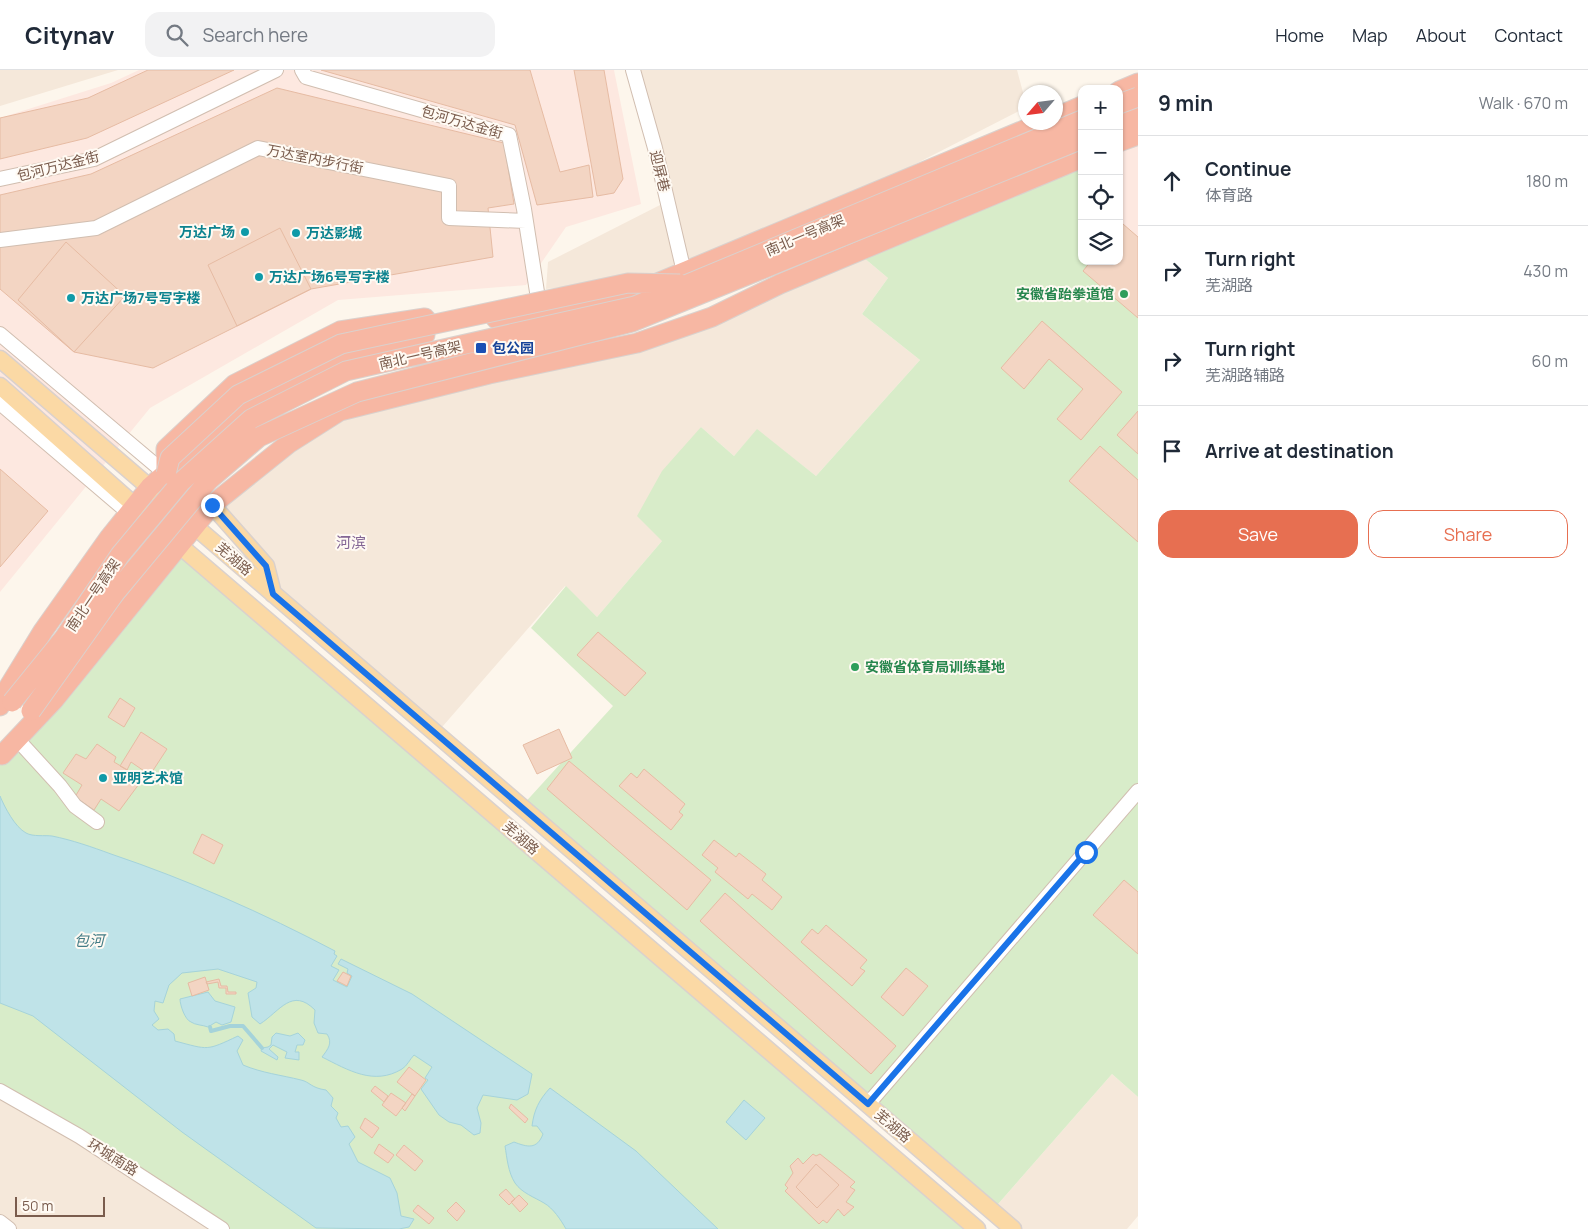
<!DOCTYPE html>
<html lang="en">
<head>
<meta charset="utf-8">
<style>
	:root { --surface:#fff; --page:#f2f2f3; --text:#1f2937; --muted:#747a83; --line:#e0e1e3; --accent:#e76f51 }
	body { margin:0; font-family:Manrope,"Noto Sans SC",sans-serif; background:var(--page); color:var(--text) }
	.controls { position:absolute; right:15px; top:15px; display:grid; overflow:hidden; border-radius:10px; box-shadow:0 1px 4px #0004 }
	.controls button { width:45px; height:45px; display:grid; place-items:center; padding:0; border:0; border-bottom:1px solid var(--line); background:var(--surface); color:var(--text); font:25px sans-serif }
	.compass { position:absolute; left:1018px; top:15px; width:45px; height:45px; border-radius:50%; background:var(--surface); box-shadow:0 1px 4px #0004; rotate:242deg }
	.scale { position:absolute; left:15px; bottom:12px; width:90px; box-sizing:border-box; padding-left:5px; border:2px solid #7a5c4d; border-top:0; font-size:14px; line-height:18px; white-space:nowrap; color:#7a5c4d; -webkit-text-stroke:4px #fffaf3; paint-order:stroke }
	.stop { position:absolute; width:15px; height:15px; margin:-11px; border:4px solid #1a73e8; border-radius:50%; background:#fff }
	.stop.end { background:#1a73e8; border-color:#fff; box-shadow:0 1px 5px #0008 }
	.list { margin:0; padding:0; list-style:none }
	h2 { display:flex; justify-content:space-between; align-items:center; height:65px; margin:0; padding:0 20px; font-size:21px }
	h2 small { font-size:16px; font-weight:400; color:var(--muted) }
	.list li { display:grid; grid-template-columns:32px 1fr auto; gap:15px; align-items:center; box-sizing:border-box; height:90px; padding:0 20px; border-top:1px solid var(--line) }
	.list b { display:block; font-size:19px; white-space:nowrap }
	.list p { margin:0; font-size:16px; white-space:nowrap; color:var(--muted) }
	.list em { font-size:16px; font-style:normal; color:var(--muted) }
	.actions { display:flex; gap:10px; padding:15px 20px }
	.actions a { flex:1; padding:11px 0; border:1px solid var(--accent); border-radius:15px; text-align:center; font-size:18px; color:var(--accent) }
	.actions .main { background:var(--accent); color:#fff }
	.icon { flex:none; width:28px; height:28px; fill:none; stroke:currentColor; stroke-width:2; stroke-linecap:round; stroke-linejoin:round }
	.map { position:relative; flex:none; width:1138px; height:1159px; overflow:hidden }
	header { display:flex; align-items:center; gap:30px; box-sizing:border-box; height:70px; padding:0 25px; background:var(--surface); border-bottom:1px solid var(--line) }
	header strong { font-size:24px }
	nav { display:flex; gap:28px; margin-inline-start:auto; font-size:18px }
	.search { width:350px; height:45px; background:var(--page); display:flex; align-items:center; gap:12px; box-sizing:border-box; padding:0 18px; border-radius:15px; color:var(--muted); font-size:19px }
	main { display:flex }
	aside { flex:1; background:var(--surface) }
	.map>svg:first-child { display:block }
</style>
</head>
<body>
<header>
<strong>Citynav</strong>
<div class="search"><svg class="icon" aria-label="search" viewBox="0 0 24 24"><circle cx="10" cy="10" r="6"/><path d="M15 15l6 6"/></svg>Search here</div>
<nav><a>Home</a><a>Map</a><a>About</a><a>Contact</a></nav>
</header>
<main>
<div class="map">
<svg width="1138" height="1159" viewBox="0 0 1138 1159">
	<rect width="100%" height="100%" fill="#fdf6ec"/>
	<path fill="#f5e8da" d="M0 0H118L0 36Z
		M634 0H1017L1025 30V38L710 199 546 219 548 192 662 134Z
		M857 182 888 208 862 244 920 290 816 406 757 360 734 386 701 357 662 471 597 547 565 516 436 664 273 524 266 496 212 435 340 341 637 273Z
		M1112 1004 1138 1027V1146L1127 1159H1013L992 1141Z
		M0 1024 216 1159H0Z"/>
	<path fill="#fde8e0" d="M139 0H614L641 134 566 157 526 215 338 230 150 338 0 522V48L111 13Z
		M1138 65V167L1119 151V72Z"/>
	<path fill="#d8ecc9" d="M1074 91 1082 103V191H1119V151L1138 167V1027L1112 1004 992 1141 521 737 613 636 531 558 566 516 597 547 662 471 637 446 662 401 701 357 734 386 757 359 816 406 920 290 862 244 888 208 857 182Z
		M179 475 977 1159H216L0 1024V688Z"/>
	<path fill="#bfe3e8" stroke="#a5d3da" d="M0 726C5 738 15 757 26 763 33 767 45 765 52 766 72 770 92 777 111 784 188 810 263 843 335 881L334 884 337 886 331 896 339 900 333 910 347 917 352 906 347 903 348 899 338 894 341 889 412 924 532 1004 528 1024 517 1030 483 1025 477 1038 481 1053 480 1063 474 1065 461 1055 449 1052 439 1045 421 1019 428 1010 425 1008 432 997 414 985C410 989 407 996 402 999 374 1016 348 1000 322 987 328 979 333 973 327 964L318 963 314 953 315 940C292 917 280 941 260 954L252 947 248 923 256 918 257 912 218 899 182 903 169 915 163 933 155 931 154 941 159 949 152 955 158 960 168 959 174 964 175 971C209 980 206 981 238 966L243 970 237 981 243 995C262 1003 281 1005 301 1010 310 1012 311 1018 326 1020L333 1028 331 1036 338 1043 336 1048 341 1057 348 1056 355 1067 349 1074 358 1092 390 1108 397 1123 401 1146 414 1149 409 1157 399 1159 316 1158 182 1062 33 946 0 933Z
		M208 922 215 931 235 937 231 952 222 955 216 952 208 957C203 955 195 955 191 952 185 950 180 935 180 929Z
		M276 963 290 966 298 963 305 970 303 975H297L295 982H299V990L285 988 287 982 273 975 269 979 278 987 277 990 261 981 262 978 268 977 271 975 272 967Z
		M550 1018 636 1081 718 1159H566C561 1150 553 1138 544 1133 534 1127 522 1123 515 1113 508 1102 507 1088 505 1076L514 1072C527 1077 537 1080 543 1064L537 1056H532C534 1040 539 1030 550 1018Z
		M744 1030 765 1048 746 1070 726 1052Z"/>
	<g fill="none" stroke-linecap="round" stroke-linejoin="round">
		<path stroke="#a5d3da" stroke-width="4" d="M210 957 211 961 230 956H243L262 978"/>
	</g>
	<path fill="#f3d5c3" stroke="#e6bba3" d="M148 0H234L87 68 0 89V48L88 28Z
		M321 0H530L560 102 589 95 593 127 537 135 515 55Z
		M574 0H604L623 109 614 123 597 126Z
		M277 18 504 73 514 134 488 138 493 187 311 219 153 298 74 282 0 219V125L91 104Z
		M1123 154 1138 167V248L1083 201 1091 191H1119V158Z
		M280 158 311 219 237 256 208 195Z
		M66 172 125 226 74 282 18 230Z
		M1042 251 1122 322 1081 370 1057 349 1083 319 1049 289 1024 319 1001 298Z
		M1138 341V384L1117 365Z
		M1100 376 1138 410V472L1069 411Z
		M0 399 48 441 0 497Z
		M598 562 646 603 625 626 577 585Z
		M120 628 135 638 124 657 108 647Z
		M559 659 572 688 537 704 523 675Z
		M141 662 167 679 150 705 131 692 127 700 120 696Z
		M97 674 116 687 114 692 136 705 134 711 139 714 119 741 101 729 94 740 75 727 82 715 63 703 76 684 86 689Z
		M569 691 711 810 687 840 547 719Z
		M644 699 685 734 679 742 683 745 671 760 619 716 631 703 637 708Z
		M202 764 223 775 214 794 193 783Z
		M714 770 736 787 739 783 766 804 762 810 782 827 772 840 752 824 748 829 715 802 718 798 702 785Z
		M1124 810 1138 822V884L1093 845Z
		M725 823 896 976 871 1004 700 851Z
		M826 855 867 890 860 898 865 901 852 916 801 872 812 859 818 864Z
		M906 898 928 916 903 946 881 927Z
		M343 902 351 906 347 916 337 911Z
		M205 907 209 920 192 926 188 913Z
		M219 909 221 916H227L228 922H236V924H226V918H219L218 912 207 914 206 912Z
		M409 997 426 1010 415 1026 397 1012Z
		M375 1016 388 1026 384 1032 371 1021Z
		M391 1023 406 1033 396 1046 382 1035Z
		M412 1024 415 1026 405 1041 402 1038Z
		M511 1034 528 1049 525 1053 509 1038Z
		M365 1048 379 1058 372 1068 360 1058Z
		M379 1074 394 1085 388 1093 374 1083Z
		M404 1075 423 1091 415 1101 396 1085Z
		M813 1084 816 1086 820 1084 855 1112 850 1117 855 1120 846 1132 854 1137 844 1146 838 1139 827 1153 823 1150 819 1154 785 1121 788 1118 785 1115 793 1103 790 1096 798 1088 803 1094Z
		M816 1094 839 1115 817 1138 796 1117Z
		M506 1119 515 1129 509 1135 499 1125Z
		M519 1125 528 1134 520 1142 511 1132Z
		M456 1132 465 1141 457 1151 447 1141Z
		M418 1135 434 1148 429 1154 413 1141Z"/>
	<g fill="none" stroke-linecap="round" stroke-linejoin="round">
		<defs>
			<path id="minor" d="M302 0 306 7 509 65 524 139 540 241
				M633 0 655 78 684 202
				M0 109 94 89 276 0
				M0 170 96 158 258 78 449 116V148L526 151
				M0 264 166 404
				M0 333 129 443
				M17 669 60 716 75 736 97 752
				M0 1021 79 1066 222 1159
				M868 1034 1138 721
				M0 1152 9 1159"/>
			<path id="major" d="M0 289 1013 1159
				M0 316 179 475 977 1159
				M212 435 266 496 273 524"/>
			<path id="highway" d="M1119 21 1138 13
				M1056 47 1082 36
				M1119 54 1138 46
				M1119 72 1138 65
				M496 249 540 243 631 224 1043 52
				M166 403V379L235 314 340 261 425 248
				M0 636 8 618 43 561 109 468 150 417 182 389 252 329 343 286 425 265
				M2 685 54 630 212 435 288 374 340 341 489 304 637 273 712 247 780 214 1082 88"/>
		</defs>
		<use href="#minor" stroke="#d1beb0" stroke-width="16"/>
		<use href="#major" stroke="#dad1cd" stroke-width="19"/>
		<use href="#highway" stroke="#dad1cd" stroke-width="21"/>
		<use href="#minor" stroke="#fff" stroke-width="14"/>
		<use href="#major" stroke="#fbd9a5" stroke-width="16"/>
		<use href="#highway" stroke="#f7b7a3" stroke-width="19"/>
		<defs>
			<path id="highway-bridge" d="M1119 34 1138 27
				M166 404 170 388 238 325 341 274 628 213 680 214
				M12 632 64 568 120 485 181 412 251 349 346 301 635 236 1082 50
				M31 641 115 523 209 410 259 367 357 322 632 252 1082 69"/>
		</defs>
		<use href="#highway-bridge" stroke="#dad1cd" stroke-width="21" stroke-linecap="butt"/>
		<use href="#highway-bridge" stroke="#f7b7a3" stroke-width="19"/>
	</g>
	<g fill="none" stroke-linecap="round" stroke-linejoin="round">
		<path stroke="#1a73e8" stroke-width="6" d="M212 435 266 496 273 524 868 1034 1086 782"/>
	</g>
	<g fill="#0f9aa8" stroke="#fffaf3" stroke-width="2">
		<circle cx="245" cy="162" r="5"/>
		<circle cx="296" cy="163" r="5"/>
		<circle cx="259" cy="207" r="5"/>
		<circle cx="71" cy="228" r="5"/>
		<circle cx="103" cy="708" r="5"/>
	</g>
	<g fill="#2e9e5b" stroke="#fffaf3" stroke-width="2">
		<circle cx="1124" cy="224" r="5"/>
		<circle cx="855" cy="597" r="5"/>
	</g>
	<rect fill="#1a4fb4" stroke="#fffaf3" stroke-width="2" x="475" y="272" width="12" height="12" rx="2.5"/>
	<g text-anchor="middle" stroke-width="4" stroke-linejoin="round" paint-order="stroke">
		<g font-size="14" fill="#7a5c4d" stroke="#fffaf3">
			<text transform="translate(462 52) rotate(16)" y="5">包河万达金街</text>
			<text transform="translate(315 89) rotate(11)" y="5">万达室内步行街</text>
			<text transform="translate(58 96) rotate(-14)" y="5">包河万达金街</text>
			<text transform="translate(660 101) rotate(76)" y="5">迎屏巷</text>
			<text transform="translate(805 165) rotate(-23)" y="5">南北一号高架</text>
			<text transform="translate(420 285) rotate(-13)" y="5">南北一号高架</text>
			<text transform="translate(234 489) rotate(41)" y="5">芜湖路</text>
			<text transform="translate(93 525) rotate(-56)" y="5">南北一号高架</text>
			<text transform="translate(521 768) rotate(41)" y="5">芜湖路</text>
			<text transform="translate(893 1056) rotate(41)" y="5">芜湖路</text>
			<text transform="translate(113 1087) rotate(32)" y="5">环城南路</text>
		</g>
		<g font-size="14" font-weight="bold" fill="#0d838f" stroke="#fffaf3" text-anchor="start">
			<text x="235" y="167" text-anchor="end">万达广场</text>
			<text x="306" y="168">万达影城</text>
			<text x="269" y="212">万达广场6号写字楼</text>
			<text x="81" y="233">万达广场7号写字楼</text>
			<text x="113" y="713">亚明艺术馆</text>
		</g>
		<g font-size="14" font-weight="bold" fill="#27864d" stroke="#fffaf3" text-anchor="end">
			<text x="1114" y="229">安徽省跆拳道馆</text>
			<text x="865" y="602" text-anchor="start">安徽省体育局训练基地</text>
		</g>
		<g font-size="14" font-weight="bold" fill="#164399" stroke="#fffaf3" text-anchor="start">
			<text x="492" y="283">包公园</text>
		</g>
		<g font-size="15" fill="#846695" stroke="#fffaf3">
			<text x="351" y="478">河滨</text>
		</g>
		<g font-size="15" font-style="italic" fill="#437c86" stroke="#fffaf3">
			<text x="89" y="876">包河</text>
		</g>
	</g>
</svg>
<div class="controls">
<button>+</button>
<button>−</button>
<button><svg class="icon" aria-label="locate" viewBox="0 0 24 24"><circle cx="12" cy="12" r="6"/><path d="M12 2v4M12 18v4M2 12h4M18 12h4"/></svg></button>
<button><svg class="icon" aria-label="layers" viewBox="0 0 24 24"><path d="M12 4l9 5-9 5-9-5zM3 14l9 5 9-5"/></svg></button>
</div>
<svg class="compass" viewBox="-18 -18 36 36"><path d="M0-13l5 13h-10z" fill="#e53935"/><path d="M0 13l5-13h-10z" fill="#747a83"/></svg>
<div class="scale">50 m</div>
<div class="stop" style="left:1086px;top:782px"></div>
<div class="stop end" style="left:212px;top:435px"></div>
</div>
<aside>
<h2>9 min<small>Walk · 670 m</small></h2>
<ul class="list">
<li><svg class="icon" aria-label="ahead" viewBox="0 0 24 24"><path d="M12 20V5M6 11l6-6 6 6"/></svg><div><b>Continue</b><p>体育路</p></div><em>180 m</em></li>
<li><svg class="icon" aria-label="right" viewBox="0 0 24 24"><path d="M7 20v-9h11M14 6l5 5-5 5"/></svg><div><b>Turn right</b><p>芜湖路</p></div><em>430 m</em></li>
<li><svg class="icon" aria-label="right" viewBox="0 0 24 24"><path d="M7 20v-9h11M14 6l5 5-5 5"/></svg><div><b>Turn right</b><p>芜湖路辅路</p></div><em>60 m</em></li>
<li><svg class="icon" aria-label="arrive" viewBox="0 0 24 24"><path d="M6 21V4h12l-3 4 3 4H6"/></svg><div><b>Arrive at destination</b></div></li>
</ul>
<div class="actions"><a class="main">Save</a><a>Share</a></div>
</aside>
</main>
</body>
</html>
